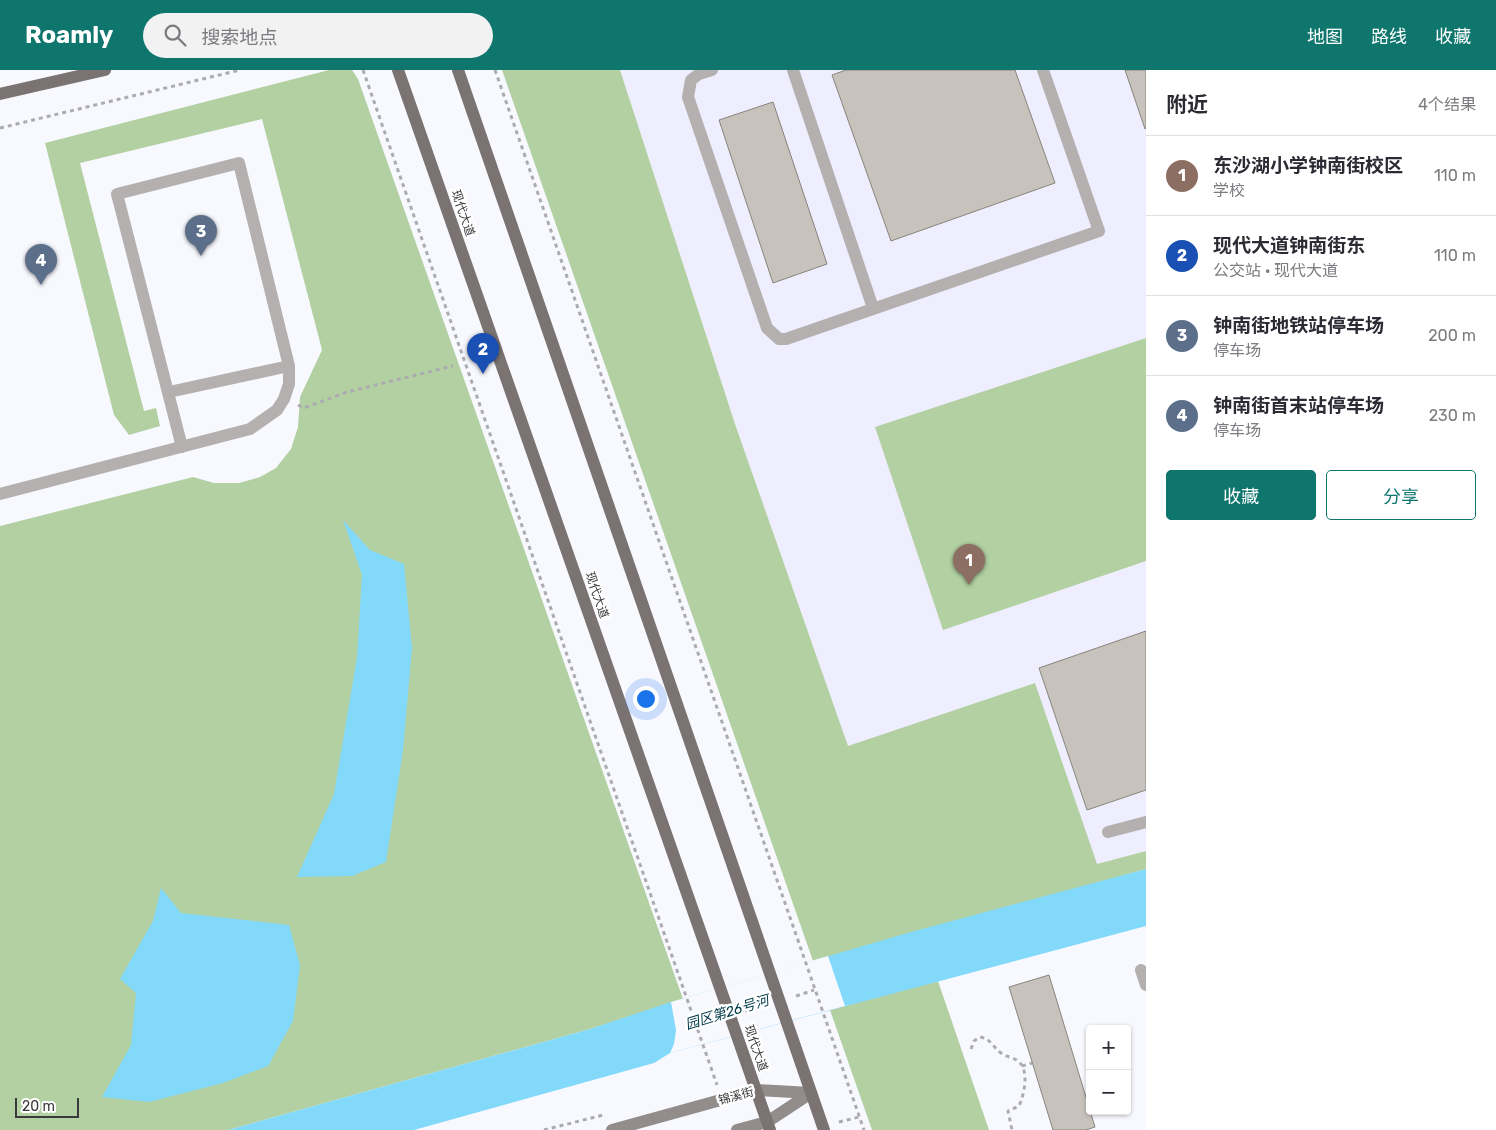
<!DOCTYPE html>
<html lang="zh">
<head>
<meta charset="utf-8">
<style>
	:root { --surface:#fff; --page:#f2f2f3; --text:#2b2b33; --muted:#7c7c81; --line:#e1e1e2; --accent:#0f766e }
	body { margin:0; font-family:Rubik,"Noto Sans SC",sans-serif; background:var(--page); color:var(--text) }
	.controls { position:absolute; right:15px; bottom:15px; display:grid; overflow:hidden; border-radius:5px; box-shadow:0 1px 4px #0004 }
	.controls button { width:45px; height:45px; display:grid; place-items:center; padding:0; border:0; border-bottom:1px solid var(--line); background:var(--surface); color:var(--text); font:25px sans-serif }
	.scale { position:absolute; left:15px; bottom:12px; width:64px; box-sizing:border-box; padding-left:5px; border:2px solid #3a3a3d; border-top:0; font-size:14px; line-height:18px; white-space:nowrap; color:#3a3a3d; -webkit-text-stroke:4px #fff; paint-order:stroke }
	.you { position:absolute; left:645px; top:628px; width:18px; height:18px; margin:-12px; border:4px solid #fff; border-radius:50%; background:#1a73e8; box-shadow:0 0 0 8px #1a73e833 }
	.badge { display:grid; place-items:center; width:32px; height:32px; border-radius:50%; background:var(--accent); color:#fff; font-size:16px; font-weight:700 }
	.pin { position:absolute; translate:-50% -41px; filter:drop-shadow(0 1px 2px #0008) }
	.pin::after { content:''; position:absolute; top:26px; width:18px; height:15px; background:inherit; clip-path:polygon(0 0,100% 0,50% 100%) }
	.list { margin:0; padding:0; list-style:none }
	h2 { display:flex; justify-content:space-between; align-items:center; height:65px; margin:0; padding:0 20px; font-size:21px }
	h2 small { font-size:16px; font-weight:400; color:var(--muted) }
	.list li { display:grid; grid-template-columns:32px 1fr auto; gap:15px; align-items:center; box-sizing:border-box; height:80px; padding:0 20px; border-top:1px solid var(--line) }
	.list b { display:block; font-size:19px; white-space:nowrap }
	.list p { margin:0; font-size:16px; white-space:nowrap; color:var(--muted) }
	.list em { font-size:16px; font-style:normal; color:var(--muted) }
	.actions { display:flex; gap:10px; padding:15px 20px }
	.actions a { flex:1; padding:11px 0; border:1px solid var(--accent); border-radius:5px; text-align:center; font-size:18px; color:var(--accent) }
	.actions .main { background:var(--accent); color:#fff }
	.icon { flex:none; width:28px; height:28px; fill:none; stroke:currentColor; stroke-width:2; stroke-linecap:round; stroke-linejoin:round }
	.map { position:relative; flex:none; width:1146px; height:1060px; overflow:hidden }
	header { display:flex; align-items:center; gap:30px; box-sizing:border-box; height:70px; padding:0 25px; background:var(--accent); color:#fff }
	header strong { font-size:24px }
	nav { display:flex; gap:28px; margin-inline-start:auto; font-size:18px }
	.search { width:350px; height:45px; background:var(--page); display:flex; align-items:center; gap:12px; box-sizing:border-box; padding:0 18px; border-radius:28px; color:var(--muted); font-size:19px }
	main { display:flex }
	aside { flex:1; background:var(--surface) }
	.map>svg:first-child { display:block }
</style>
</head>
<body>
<header>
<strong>Roamly</strong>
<div class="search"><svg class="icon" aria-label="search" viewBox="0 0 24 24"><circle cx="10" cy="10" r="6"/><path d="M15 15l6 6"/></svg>搜索地点</div>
<nav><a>地图</a><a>路线</a><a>收藏</a></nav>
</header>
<main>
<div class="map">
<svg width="1146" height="1060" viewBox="0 0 1146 1060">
	<rect width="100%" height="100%" fill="#f8f8ff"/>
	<path fill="#efeefe" d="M620 0H1146V781L1097 794 848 677 735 354Z"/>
	<path fill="#b2d0a2" d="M329 0H352L358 9 683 929 590 959 228 1060H0V456L193 407 214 413H239L260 407 276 398 291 379 298 357 300 327 322 280 262 49 80 93 144 341 156 338 160 356 129 365 114 345 45 73Z
		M502 0H620L735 354 848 676 1035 613 1097 794 1146 781V799L813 891Z
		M1146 268V491L943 560 875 357Z
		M938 911 989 1060H872L830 940Z"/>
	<path fill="#82d9f9" d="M343 450 370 480 404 494 412 578 403 680 386 792 352 806 297 807 334 724 357 587 362 505Z
		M1146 799V856L670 983 654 993 414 1060H228L590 959 671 932 911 862Z
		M161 818 181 843 289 855 300 895 293 951 268 996 223 1013 149 1032 102 1027 131 975 136 923 120 909 153 851Z"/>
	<path fill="#f8f8ff" d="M828 886 845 936 670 983 674 974 676 960 671 932Z"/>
	<path fill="#c7c2bb" stroke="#88847d" d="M846 0H1015L1055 113 891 171 832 5Z
		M1125 0H1146V58L1145 59Z
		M773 32 827 194 773 213 719 50Z
		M1146 561V720L1087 740 1039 598Z
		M1049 905 1095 1057 1086 1060H1053L1009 917Z"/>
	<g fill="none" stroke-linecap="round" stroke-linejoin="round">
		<path stroke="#ababb1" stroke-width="3" stroke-dasharray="4 4" stroke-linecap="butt" d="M363 0 717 1015
			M495 0 864 1060
			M0 58 240 0
			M298 335 304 338 347 322 453 296
			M796 926 814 920
			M745 941 763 935
			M697 955 715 950
			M971 979 974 971 980 967C991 969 992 976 1001 983 1006 987 1013 987 1018 991 1030 1000 1024 1025 1019 1036L1008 1041 1012 1060
			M1022 996 1032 993
			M839 1052 859 1047
			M544 1060 603 1045"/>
		<path stroke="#b4b0af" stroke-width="12" d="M712 0 699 4 691 10 688 27 767 258 779 269H786L1099 161 1043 0
			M793 0 873 238
			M169 322 289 296
			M0 424 250 359 277 340 284 329 289 314V296L239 93 117 124 182 377
			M1108 762 1146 752"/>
		<path stroke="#b4b0af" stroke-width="12" d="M1141 900 1146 915"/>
		<path stroke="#928c8b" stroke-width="12" d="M612 1060 757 1020 811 1023
			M737 1060 767 1052 811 1023"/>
		<path stroke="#7a7372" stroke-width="12" d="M398 0 770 1060
			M458 0 824 1060
			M0 24 105 0"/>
	</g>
	<g text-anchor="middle" stroke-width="5" stroke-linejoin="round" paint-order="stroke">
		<g font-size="12" fill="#3a3a3d" stroke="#fff">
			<text transform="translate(463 143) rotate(71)" y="4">现代大道</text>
			<text transform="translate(597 525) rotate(71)" y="4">现代大道</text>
			<text transform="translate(756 978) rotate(71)" y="4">现代大道</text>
			<text transform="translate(736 1026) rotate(-15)" y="4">锦溪街</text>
		</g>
		<g font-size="14" font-style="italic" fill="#013a49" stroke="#fff">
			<text transform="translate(727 942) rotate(-17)" y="5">园区第26号河</text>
		</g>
	</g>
</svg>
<div class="controls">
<button>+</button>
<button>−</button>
</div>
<div class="scale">20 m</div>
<div class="you"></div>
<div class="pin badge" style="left:969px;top:515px;background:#8d6e63">1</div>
<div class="pin badge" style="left:483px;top:304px;background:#1a4fb4">2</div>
<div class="pin badge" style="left:201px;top:186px;background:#5c6f8a">3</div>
<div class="pin badge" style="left:41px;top:215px;background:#5c6f8a">4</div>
</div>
<aside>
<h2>附近<small>4个结果</small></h2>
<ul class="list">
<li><span class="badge" style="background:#8d6e63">1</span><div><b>东沙湖小学钟南街校区</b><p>学校</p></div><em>110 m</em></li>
<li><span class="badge" style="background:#1a4fb4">2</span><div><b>现代大道钟南街东</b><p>公交站 · 现代大道</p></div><em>110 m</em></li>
<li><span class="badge" style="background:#5c6f8a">3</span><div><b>钟南街地铁站停车场</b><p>停车场</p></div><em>200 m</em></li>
<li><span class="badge" style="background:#5c6f8a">4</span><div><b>钟南街首末站停车场</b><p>停车场</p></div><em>230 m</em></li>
</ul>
<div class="actions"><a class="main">收藏</a><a>分享</a></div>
</aside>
</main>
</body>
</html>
